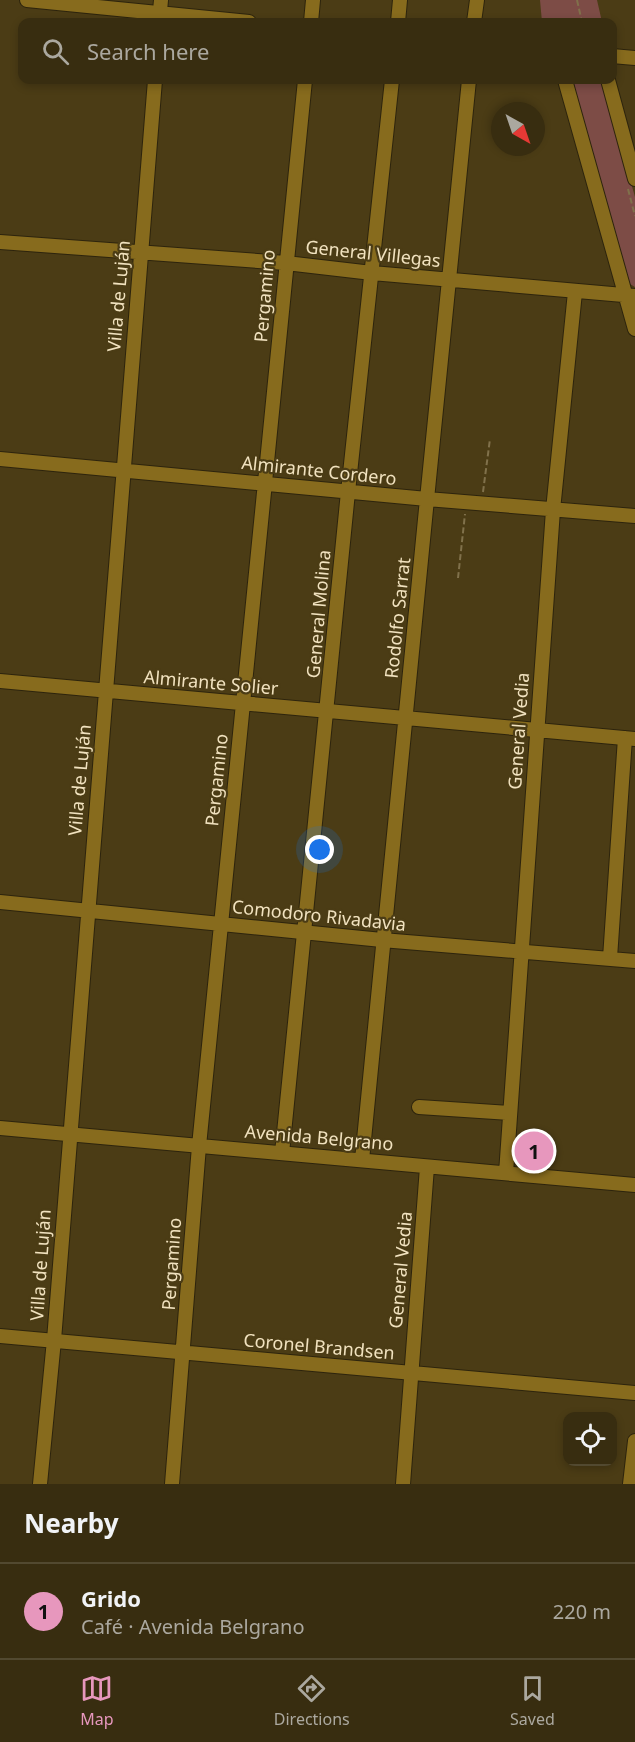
<!DOCTYPE html>
<html lang="en">
<head>
<meta charset="utf-8">
<style>
	:root { --surface:#382d10; --page:#3f3519; --text:#f1f3f6; --muted:#aba89f; --line:#524930; --accent:#e797bd }
	body { margin:0; font-family:"Noto Sans",sans-serif; background:var(--page); color:var(--text) }
	.controls { position:absolute; right:18px; bottom:18px; display:grid; overflow:hidden; border-radius:12px; box-shadow:0 3px 9px #0003 }
	.controls button { width:54px; height:54px; display:grid; place-items:center; padding:0; border:0; border-bottom:2px solid var(--line); background:var(--surface); color:var(--text); font:30px sans-serif }
	.compass { position:absolute; left:491px; top:102px; width:54px; height:54px; border-radius:50%; background:var(--surface); box-shadow:0 3px 9px #0003; rotate:140deg }
	.you { position:absolute; left:320px; top:850px; width:21px; height:21px; margin:-15px; border:4px solid #fff; border-radius:50%; background:#1a73e8; box-shadow:0 0 0 9px #1a73e833 }
	.badge { display:grid; place-items:center; width:39px; height:39px; border-radius:50%; background:var(--accent); color:#111; font-size:20px; font-weight:700 }
	.pin { position:absolute; translate:-50% -50%; border:3px solid #fff; box-shadow:0 2px 6px #0006 }
	.list { margin:0; padding:0; list-style:none }
	h2 { display:flex; justify-content:space-between; align-items:center; height:78px; margin:0; padding:0 24px; font-size:26px }
	h2 small { font-size:20px; font-weight:400; color:var(--muted) }
	.list li { display:grid; grid-template-columns:39px 1fr auto; gap:18px; align-items:center; box-sizing:border-box; height:96px; padding:0 24px; border-top:2px solid var(--line) }
	.list b { display:block; font-size:22px; white-space:nowrap }
	.list p { margin:0; font-size:20px; white-space:nowrap; color:var(--muted) }
	.list em { font-size:20px; font-style:normal; color:var(--muted) }
	.icon { flex:none; width:33px; height:33px; fill:none; stroke:currentColor; stroke-width:2; stroke-linecap:round; stroke-linejoin:round }
	.map { position:relative; flex:none; width:635px; height:1484px; overflow:hidden }
	.search { position:absolute; background:var(--surface); box-shadow:0 3px 9px #0003; left:18px; right:18px; top:18px; height:66px; display:flex; align-items:center; gap:15px; box-sizing:border-box; padding:0 21px; border-radius:12px; color:var(--muted); font-size:22px }
	.sheet { height:174px; background:var(--surface) }
	nav { display:flex; justify-content:space-around; align-items:center; box-sizing:border-box; height:84px; border-top:2px solid var(--line); background:var(--surface); font-size:16px; color:var(--muted) }
	nav a { display:grid; justify-items:center; gap:3px }
	nav .on { color:var(--accent) }
	.map>svg:first-child { display:block }
</style>
</head>
<body>
<div class="map">
<svg width="635" height="1484" viewBox="0 0 635 1484">
	<rect width="100%" height="100%" fill="#4b3c15"/>
	<path fill="#7d4c46" d="M540 0H597L602 22H542Z
		M571 80H602L635 197V287L630 284Z"/>
	<g fill="none" stroke-linecap="round" stroke-linejoin="round">
		<defs>
			<path id="minor" d="M27 0 249 22
				M159 22 161 0
				M311 22 313 0
				M398 22 400 0
				M474 22 477 0
				M612 56 635 58
				M565 80 635 329
				M608 80 635 179
				M0 242 286 263 372 273 635 296
				M0 459 427 499 635 516
				M0 681 635 739
				M0 902 382 940 635 961
				M610 958 625 738
				M419 1107 510 1113
				M0 1128 635 1185
				M282 1153 348 492 392 80
				M362 1160C395 800 434 440 469 80
				M506 1173 553 510 575 292
				M0 1336 635 1393
				M40 1484 54 1340 155 80
				M172 1484 199 1146 305 80
				M403 1484 427 1167
				M630 1484 635 1441"/>
		</defs>
		<use href="#minor" stroke="#2d240d" stroke-width="16"/>
		<path stroke="#80714b" stroke-width="2" stroke-dasharray="6 3" stroke-linecap="butt" d="M577 0 582 22
			M628 189 635 216
			M483 492 490 439
			M458 578 465 514"/>
		<use href="#minor" stroke="#876b1d" stroke-width="14"/>
	</g>
	<g text-anchor="middle" stroke-width="4.5" stroke-linejoin="round" paint-order="stroke">
		<g font-size="18" fill="#f1e2bf" stroke="#4b3c15">
			<text transform="translate(373 254) rotate(6)" y="6">General Villegas</text>
			<text transform="translate(119 296) rotate(-85)" y="6">Villa de Luján</text>
			<text transform="translate(265 296) rotate(-85)" y="6">Pergamino</text>
			<text transform="translate(319 471) rotate(6)" y="6">Almirante Cordero</text>
			<text transform="translate(319 614) rotate(-85)" y="6">General Molina</text>
			<text transform="translate(398 618) rotate(-84)" y="6">Rodolfo Sarrat</text>
			<text transform="translate(211 683) rotate(5)" y="6">Almirante Solier</text>
			<text transform="translate(519 731) rotate(-86)" y="6">General Vedia</text>
			<text transform="translate(80 780) rotate(-85)" y="6">Villa de Luján</text>
			<text transform="translate(217 780) rotate(-84)" y="6">Pergamino</text>
			<text transform="translate(319 916) rotate(6)" y="6">Comodoro Rivadavia</text>
			<text transform="translate(319 1138) rotate(5)" y="6">Avenida Belgrano</text>
			<text transform="translate(172 1264) rotate(-86)" y="6">Pergamino</text>
			<text transform="translate(41 1265) rotate(-86)" y="6">Villa de Luján</text>
			<text transform="translate(401 1270) rotate(-85)" y="6">General Vedia</text>
			<text transform="translate(319 1347) rotate(5)" y="6">Coronel Brandsen</text>
		</g>
	</g>
</svg>
<div class="controls">
<button><svg class="icon" aria-label="locate" viewBox="0 0 24 24"><circle cx="12" cy="12" r="6"/><path d="M12 2v4M12 18v4M2 12h4M18 12h4"/></svg></button>
</div>
<svg class="compass" viewBox="-18 -18 36 36"><path d="M0-13l5 13h-10z" fill="#e53935"/><path d="M0 13l5-13h-10z" fill="#aba89f"/></svg>
<div class="you"></div>
<div class="pin badge" style="left:534px;top:1151px">1</div>
<div class="search"><svg class="icon" aria-label="search" viewBox="0 0 24 24"><circle cx="10" cy="10" r="6"/><path d="M15 15l6 6"/></svg>Search here</div>
</div>
<section class="sheet">
<h2>Nearby<small></small></h2>
<ul class="list">
<li><span class="badge">1</span><div><b>Grido</b><p>Café · Avenida Belgrano</p></div><em>220 m</em></li>
</ul>
</section>
<nav>
<a class="on"><svg class="icon" aria-label="map" viewBox="0 0 24 24"><path d="M3 6l6-2 6 2 6-2v14l-6 2-6-2-6 2zM9 4v14M15 6v14"/></svg>Map</a>
<a><svg class="icon" aria-label="directions" viewBox="0 0 24 24"><path d="M12 3l9 9-9 9-9-9zM9 14v-3h6M13 9l2 2-2 2"/></svg>Directions</a>
<a><svg class="icon" aria-label="saved" viewBox="0 0 24 24"><path d="M7 4h10v16l-5-4-5 4z"/></svg>Saved</a>
</nav>
</body>
</html>
